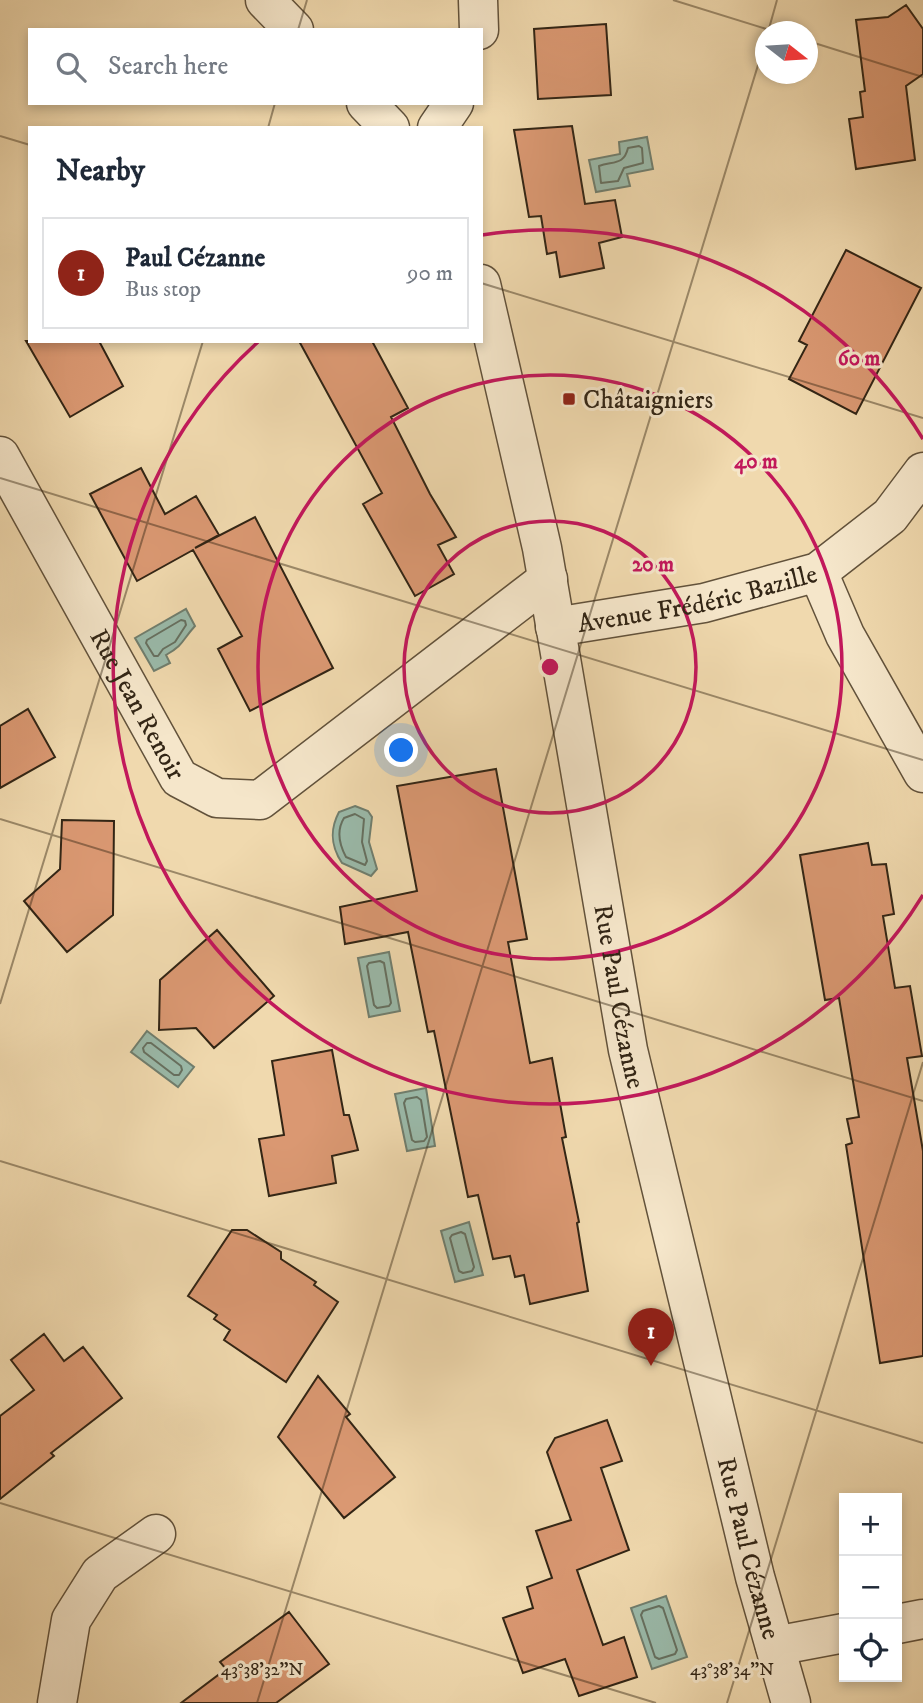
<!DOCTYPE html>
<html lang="en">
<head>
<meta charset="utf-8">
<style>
	:root { --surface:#fff; --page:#f6f6f7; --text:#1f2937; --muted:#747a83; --line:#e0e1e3; --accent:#8f2418 }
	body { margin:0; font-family:"IM FELL DW Pica",serif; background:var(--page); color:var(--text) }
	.controls { position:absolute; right:21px; bottom:21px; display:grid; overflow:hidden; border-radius:0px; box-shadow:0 4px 10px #0003 }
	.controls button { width:63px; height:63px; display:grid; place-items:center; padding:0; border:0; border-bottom:2px solid var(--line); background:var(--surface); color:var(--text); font:35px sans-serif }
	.compass { position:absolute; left:755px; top:21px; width:63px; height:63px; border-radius:50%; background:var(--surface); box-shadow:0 4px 10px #0003; rotate:107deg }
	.you { position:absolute; left:402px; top:751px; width:24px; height:24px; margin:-18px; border:5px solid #fff; border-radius:50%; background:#1a73e8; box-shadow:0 0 0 10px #1a73e833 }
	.badge { display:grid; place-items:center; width:46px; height:46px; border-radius:50%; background:var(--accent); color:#fff; font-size:23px; font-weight:700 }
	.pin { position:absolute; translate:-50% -58px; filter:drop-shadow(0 2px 4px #0008) }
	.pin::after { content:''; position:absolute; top:37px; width:24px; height:21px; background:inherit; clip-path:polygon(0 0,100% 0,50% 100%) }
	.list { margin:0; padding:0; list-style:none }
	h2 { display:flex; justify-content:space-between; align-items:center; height:91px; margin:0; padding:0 28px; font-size:30px }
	h2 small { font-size:23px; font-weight:400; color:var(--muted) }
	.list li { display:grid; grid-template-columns:46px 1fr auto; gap:21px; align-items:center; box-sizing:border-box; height:112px; margin:0 14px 14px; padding:0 14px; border:2px solid var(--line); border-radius:0px }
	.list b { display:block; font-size:26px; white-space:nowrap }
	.list p { margin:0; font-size:23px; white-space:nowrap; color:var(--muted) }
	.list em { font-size:23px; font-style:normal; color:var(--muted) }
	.icon { flex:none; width:38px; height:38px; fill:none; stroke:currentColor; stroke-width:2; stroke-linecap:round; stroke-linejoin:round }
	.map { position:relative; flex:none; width:923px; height:1703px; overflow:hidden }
	.search { position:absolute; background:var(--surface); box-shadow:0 4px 10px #0003; left:28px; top:28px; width:455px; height:77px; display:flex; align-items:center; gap:18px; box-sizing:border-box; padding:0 24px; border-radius:0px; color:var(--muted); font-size:26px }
	.panel { position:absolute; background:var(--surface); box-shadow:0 4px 10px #0003; left:28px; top:126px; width:455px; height:217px; border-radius:0px }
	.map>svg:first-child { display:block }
</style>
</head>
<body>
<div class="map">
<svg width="923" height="1703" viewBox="0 0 923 1703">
	<rect width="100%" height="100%" fill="#f0d9ae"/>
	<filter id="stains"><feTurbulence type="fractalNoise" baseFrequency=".00286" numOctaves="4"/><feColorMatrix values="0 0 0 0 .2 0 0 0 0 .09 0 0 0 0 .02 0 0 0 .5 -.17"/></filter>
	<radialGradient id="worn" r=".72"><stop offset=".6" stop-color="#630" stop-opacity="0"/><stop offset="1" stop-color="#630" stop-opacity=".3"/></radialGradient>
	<path fill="#9abaaa" stroke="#707e6e" stroke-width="2" d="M647 137 653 169 627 174 630 186 596 192 589 160 620 154 619 142Z
		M186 609 195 626C182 640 184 645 166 655L170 663 154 671 135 638Z
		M355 806 368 811 372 817 369 842 377 869 371 876 342 863C330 845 330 829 339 812Z
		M389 952 400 1011 369 1017 358 958Z
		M147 1031 194 1067 178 1087 131 1052Z
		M426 1088 435 1146 407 1151 395 1094Z
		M469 1222 483 1275 455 1282 441 1231Z
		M666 1596 687 1657 652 1669 631 1608Z"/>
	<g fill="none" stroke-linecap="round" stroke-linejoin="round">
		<path stroke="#667060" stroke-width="2" d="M639 146 642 148 643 163 624 168 618 181 601 183 599 166C614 161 624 165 628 148Z
			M181 620 185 621 186 625 175 642 163 649 158 656H154L146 643 147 640Z
			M355 814 364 819 362 842 367 861 365 865 346 857C339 844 336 831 344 818Z
			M380 961 384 963 391 1003 389 1006 377 1008 374 1005 367 966 369 963Z
			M147 1043H151L181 1066 182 1070 179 1075H174L144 1052 143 1048Z
			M417 1097 421 1100 427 1137 424 1141 415 1142 412 1140 404 1103 406 1099Z
			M461 1232 465 1234 474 1267 472 1271 463 1273 459 1271 450 1238 452 1235Z
			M659 1606 663 1608 677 1650 675 1654 659 1659 655 1657 641 1615 643 1611Z"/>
	</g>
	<path fill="#da9872" stroke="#322515" stroke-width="2" d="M906 5 923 29V74L906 86 915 160 856 169 849 119 863 117 860 92 865 91 856 20 888 17Z
		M606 24 611 95 538 99 534 29Z
		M572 126 585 204 615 200 622 237 599 243 604 268 560 277 556 252 547 254 541 216 529 217 514 130Z
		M846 250 921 288 856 414 789 379 807 345 799 341Z
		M26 341H99L123 386 70 417Z
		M299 341H372L408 408 391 417 430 494 456 537 438 545 454 574 415 596 363 504 382 493Z
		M141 468 165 514 196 496 219 535 195 548 255 517 333 668 250 711 218 649 242 636 193 550 137 581 90 494Z
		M28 709 55 757 0 788V726Z
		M496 769 527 939 508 942 530 1063 552 1058 566 1137 562 1138 579 1222 577 1223 588 1291 530 1304 524 1275 515 1277 510 1256 493 1259 478 1195 468 1197 434 1031 428 1032 408 932 345 944 340 907 417 891 397 786Z
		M62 820 114 821 113 915 67 952 24 901 60 869Z
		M868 843 872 865 886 864 894 914 883 916 895 988 910 986 922 1056 907 1058 923 1151V1356L880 1363 846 1145 852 1143 847 1119 859 1117 839 998 825 1000 800 855Z
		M217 930 274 996 214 1048 196 1028 159 1030 160 980Z
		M332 1050 344 1115H349L358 1150 332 1156 336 1183 269 1196 259 1139 284 1135 272 1061Z
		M232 1230H247L281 1252V1259L316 1282 314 1285 338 1302 286 1382 224 1340 230 1330 214 1319 217 1315 188 1296Z
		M44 1334 64 1361 83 1347 122 1398 51 1453 54 1456 0 1499V1416L34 1390 11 1360Z
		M318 1376 350 1414 346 1417 395 1477 344 1518 278 1437Z
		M607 1420 622 1461 601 1468 629 1550 577 1570 603 1645 624 1637 637 1677 579 1696 565 1659 523 1673 503 1618 533 1608 527 1587 552 1578 536 1531 571 1520 547 1452 555 1438Z
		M289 1612 329 1664 276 1703H181L226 1669 220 1662Z"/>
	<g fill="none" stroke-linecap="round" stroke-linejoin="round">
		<defs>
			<g id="minor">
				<path d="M265 0 294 30"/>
				<path d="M478 0 479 30"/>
				<path d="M366 103 390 128"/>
				<path d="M437 128 454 103"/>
				<path id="s1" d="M481 284 542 548 628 1050 755 1577 791 1703"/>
				<path id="s2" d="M0 456 179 778 217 798 260 800 548 579"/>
				<path d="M818 572 845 635 923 773"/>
				<path id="s3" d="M555 627 704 603 818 572 890 516 923 472"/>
				<path d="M897 1624 923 1619"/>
				<path d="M775 1646 844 1633"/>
				<path d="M57 1703 71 1620 100 1574 156 1534"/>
			</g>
		</defs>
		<use href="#minor" stroke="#62523b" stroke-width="41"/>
		<use href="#minor" stroke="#f5e6ca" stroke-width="38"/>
	</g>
	<path fill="none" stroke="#322515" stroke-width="2" stroke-opacity="0.45" d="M673 0 776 32M298 30 307 0M768 32 777 0M808 41 923 77M268 128 275 103M0 136 30 145M481 283 923 418M0 478 923 760M0 819 923 1101M0 1004 203 341M0 1161 923 1443M0 1503 656 1703M257 1703 766 39M727 1703 923 1062"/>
	<g fill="none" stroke="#c2185b" stroke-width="3.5">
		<circle cx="550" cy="667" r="146"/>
		<circle cx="550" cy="667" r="292"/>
		<path d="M923 895A437 437 0 1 1 258 342M482 235A437 437 0 0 1 923 439"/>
	</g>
	<rect fill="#8f2418" stroke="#f5e6ca" stroke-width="2.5" x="562" y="392" width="14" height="14" rx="3.5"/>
	<g text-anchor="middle" stroke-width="6" stroke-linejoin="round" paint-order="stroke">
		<g font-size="26" fill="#322515" stroke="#f5e6ca" text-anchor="start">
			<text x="583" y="408">Châtaigniers</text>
		</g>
		<g font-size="26" fill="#322515" stroke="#f5e6ca">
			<text dy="9" stroke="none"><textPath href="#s3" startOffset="145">Avenue Frédéric Bazille</textPath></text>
			<text dy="9" stroke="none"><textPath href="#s2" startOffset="284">Rue Jean Renoir</textPath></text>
			<text dy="9" stroke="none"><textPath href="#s1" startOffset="726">Rue Paul Cézanne</textPath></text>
			<text dy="9" stroke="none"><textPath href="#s1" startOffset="1293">Rue Paul Cézanne</textPath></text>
		</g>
	</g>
	<g font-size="18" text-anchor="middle" fill="#322515" stroke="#f5e6ca" stroke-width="6" stroke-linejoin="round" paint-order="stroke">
		<text x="262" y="1675">43°38'32"N</text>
		<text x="732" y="1675">43°38'34"N</text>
	</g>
	<circle cx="550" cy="667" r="10" fill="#c2185b" stroke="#f5e6ca" stroke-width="3.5"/>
	<g font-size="21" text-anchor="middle" font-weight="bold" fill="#c2185b" stroke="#f5e6ca" stroke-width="6" stroke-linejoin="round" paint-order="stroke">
		<text x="859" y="365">60 m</text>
		<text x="756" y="468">40 m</text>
		<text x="653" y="571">20 m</text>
	</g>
	<rect width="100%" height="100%" filter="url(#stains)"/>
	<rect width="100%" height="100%" fill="url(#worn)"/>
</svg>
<div class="controls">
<button>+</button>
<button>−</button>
<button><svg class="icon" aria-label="locate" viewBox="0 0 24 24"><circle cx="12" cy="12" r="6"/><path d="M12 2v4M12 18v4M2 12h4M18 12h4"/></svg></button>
</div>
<svg class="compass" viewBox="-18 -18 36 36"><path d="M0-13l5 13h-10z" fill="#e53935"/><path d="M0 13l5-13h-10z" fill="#747a83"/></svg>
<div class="you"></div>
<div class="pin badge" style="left:651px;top:1366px">1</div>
<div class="search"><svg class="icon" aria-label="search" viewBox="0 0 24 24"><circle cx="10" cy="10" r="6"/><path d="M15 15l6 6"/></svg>Search here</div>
<section class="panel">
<h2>Nearby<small></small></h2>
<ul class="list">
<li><span class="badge">1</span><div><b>Paul Cézanne</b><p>Bus stop</p></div><em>90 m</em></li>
</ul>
</section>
</div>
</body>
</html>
